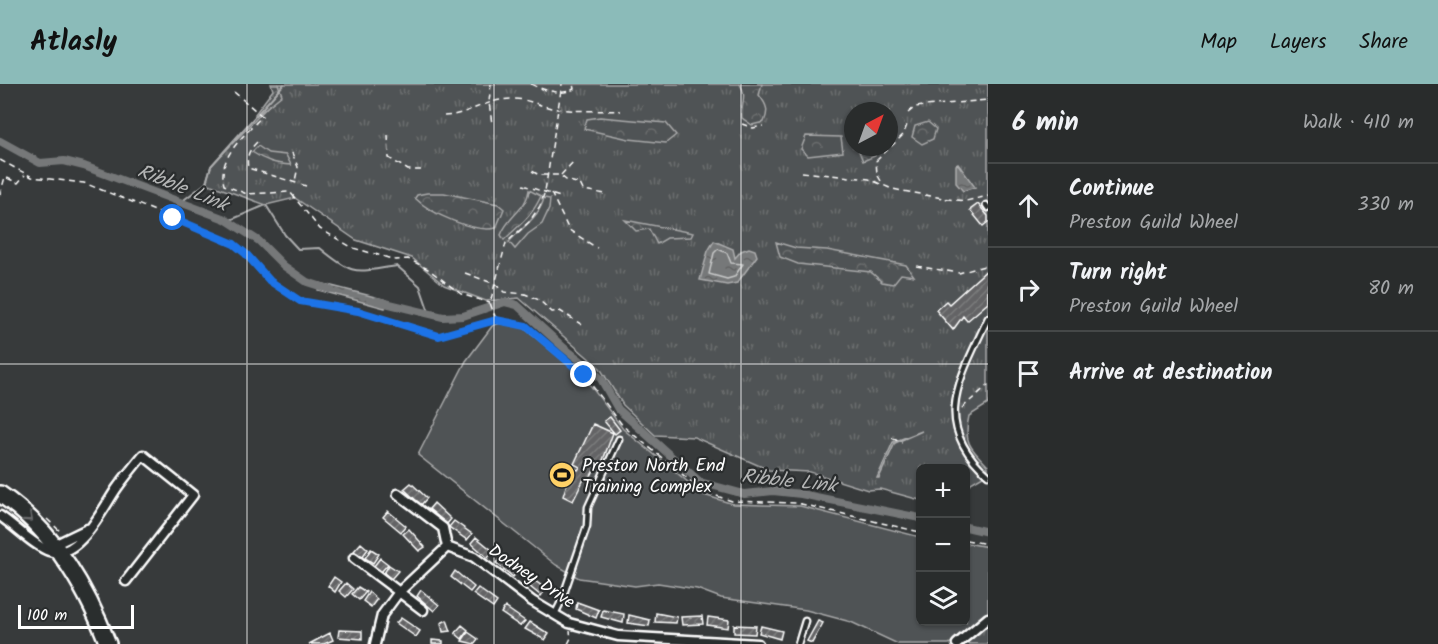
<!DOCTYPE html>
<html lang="en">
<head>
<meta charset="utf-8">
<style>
	:root { --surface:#292c2c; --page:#313434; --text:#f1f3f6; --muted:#a5a7a9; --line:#454848; --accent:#8bbbb9 }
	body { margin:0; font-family:Kalam,sans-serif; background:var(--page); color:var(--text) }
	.controls { position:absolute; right:18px; bottom:18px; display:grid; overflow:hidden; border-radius:9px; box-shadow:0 2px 4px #0004 }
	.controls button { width:54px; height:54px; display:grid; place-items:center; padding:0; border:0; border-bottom:2px solid var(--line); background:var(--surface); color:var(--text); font:30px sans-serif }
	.compass { position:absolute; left:844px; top:18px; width:54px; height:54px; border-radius:50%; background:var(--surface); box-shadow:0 2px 4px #0004; rotate:41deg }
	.scale { position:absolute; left:18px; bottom:15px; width:116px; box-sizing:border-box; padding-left:6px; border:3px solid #fff; border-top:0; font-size:16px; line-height:21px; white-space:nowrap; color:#fff; -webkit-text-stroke:4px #2a2d2e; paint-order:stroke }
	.stop { position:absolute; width:18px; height:18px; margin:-14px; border:4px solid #1a73e8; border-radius:50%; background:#fff }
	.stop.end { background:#1a73e8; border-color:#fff; box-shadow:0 2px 6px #0008 }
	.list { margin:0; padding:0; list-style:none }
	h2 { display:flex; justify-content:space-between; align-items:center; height:78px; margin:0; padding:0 24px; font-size:26px }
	h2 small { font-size:20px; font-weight:400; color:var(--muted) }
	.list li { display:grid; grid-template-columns:39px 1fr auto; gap:18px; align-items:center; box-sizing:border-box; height:84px; padding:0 24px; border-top:2px solid var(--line) }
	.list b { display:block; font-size:22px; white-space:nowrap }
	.list p { margin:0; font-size:20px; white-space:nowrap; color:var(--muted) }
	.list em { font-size:20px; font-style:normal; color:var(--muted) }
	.icon { flex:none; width:33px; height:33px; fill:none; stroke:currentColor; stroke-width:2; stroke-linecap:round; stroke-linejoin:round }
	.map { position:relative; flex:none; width:988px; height:560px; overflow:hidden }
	header { display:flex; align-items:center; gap:36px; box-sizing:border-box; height:84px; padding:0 30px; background:var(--accent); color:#111 }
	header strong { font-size:28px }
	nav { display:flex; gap:33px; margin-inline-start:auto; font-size:21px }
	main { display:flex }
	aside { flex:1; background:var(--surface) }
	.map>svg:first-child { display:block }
</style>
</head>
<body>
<header>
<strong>Atlasly</strong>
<nav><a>Map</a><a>Layers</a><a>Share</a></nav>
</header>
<main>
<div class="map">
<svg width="988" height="560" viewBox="0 0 988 560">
	<defs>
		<pattern id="grass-tufts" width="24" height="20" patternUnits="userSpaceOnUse" patternTransform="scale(1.5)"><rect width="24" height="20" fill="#505354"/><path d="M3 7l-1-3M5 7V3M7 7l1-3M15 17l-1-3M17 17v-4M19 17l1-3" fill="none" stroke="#6a6d6e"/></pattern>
		<pattern id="forest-crowns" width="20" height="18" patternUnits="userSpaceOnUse" patternTransform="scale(1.5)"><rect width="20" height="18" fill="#505354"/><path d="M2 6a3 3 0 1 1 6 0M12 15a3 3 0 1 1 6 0" fill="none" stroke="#6a6d6e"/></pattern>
		<pattern id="water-ripples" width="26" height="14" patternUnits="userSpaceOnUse" patternTransform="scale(1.5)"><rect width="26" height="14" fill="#767879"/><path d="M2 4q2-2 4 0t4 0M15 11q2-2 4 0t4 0" fill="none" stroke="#616262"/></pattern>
		<pattern id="building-hatch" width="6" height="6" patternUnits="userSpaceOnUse" patternTransform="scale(1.5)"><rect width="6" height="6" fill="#636465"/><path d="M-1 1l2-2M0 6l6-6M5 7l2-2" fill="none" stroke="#7a7b7c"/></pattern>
	</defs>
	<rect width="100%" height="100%" fill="#373a3b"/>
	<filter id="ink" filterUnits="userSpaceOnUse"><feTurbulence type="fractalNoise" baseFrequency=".0167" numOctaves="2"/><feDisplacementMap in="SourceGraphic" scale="12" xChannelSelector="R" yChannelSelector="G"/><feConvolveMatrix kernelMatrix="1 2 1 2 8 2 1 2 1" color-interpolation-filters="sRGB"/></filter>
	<g filter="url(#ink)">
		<path fill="url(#grass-tufts)" stroke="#a8a9aa" stroke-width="1.5" fill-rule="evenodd" d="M278 0H988V320L969 332C963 358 970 364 988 382V389L966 402V384H920V416L880 405 868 406 810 388 769 386 694 353 655 351 623 321 600 284 519 214 486 217 444 201 412 174 356 156 295 114 266 121 206 99 211 82 272 18ZM853 27H889V63H853Z
			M988 539V560H961Z"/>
		<path fill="url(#forest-crowns)" stroke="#a8a9aa" stroke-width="1.5" d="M271 0H278L282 11 257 31 255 30 273 6Z
			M740 0H762L759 11C767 21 769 27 764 38L752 41 742 34C740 21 748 13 740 0Z
			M600 33 666 39 676 51 666 59 629 55 584 45 587 35Z
			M928 38 936 45 933 55 922 60 912 53 915 42Z
			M806 52 841 53 843 68 808 72 801 65Z
			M258 62 268 69 286 71 291 81C276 80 265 77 252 68Z
			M860 63H878L875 72 863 77 858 65Z
			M529 106 541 112C531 134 520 140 504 156L501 151C507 133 527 125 529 106Z
			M427 109H444L498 120 504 125 496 144C474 149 431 130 415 114L417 111Z
			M544 114 550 115 549 125 542 140 528 150 515 165 509 158C522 143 539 134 544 114Z
			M625 136 693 149 691 153 667 154 657 160 649 145 636 147Z
			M776 158 796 164 827 166 906 181 914 192 901 190 893 200 882 198 871 188 798 180 780 173Z"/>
		<path fill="#505354" stroke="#a8a9aa" stroke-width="1.5" d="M504 238 525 244 584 293 623 345 704 411 733 420 800 422 920 453V538H966V459L988 463V528L949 560H898L851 538 806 526 721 514 697 505 658 499 635 502 579 494 556 481 418 371 466 277 493 241Z"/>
		<path fill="url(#water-ripples)" stroke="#adaeaf" stroke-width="1.5" d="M958 80 975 103 963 107 956 99V81Z
			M714 157 733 165 735 174 741 167 749 164 755 166 757 172 737 199 727 201 700 196 708 167Z
			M320 199 387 216 385 224 318 206Z
			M922 347 895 359 879 394H877L893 358Z"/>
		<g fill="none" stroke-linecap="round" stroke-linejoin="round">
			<path stroke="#c8c9c9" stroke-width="1.5" d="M718 165 727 169 731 179 743 180 734 193 727 195 709 190 714 169Z"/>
			<path stroke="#adaeaf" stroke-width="2" d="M181 118 206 99 211 82 284 0
				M228 137 266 121 285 151 298 165 320 164C355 193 354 188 397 182L420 202 430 231"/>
			<path stroke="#767879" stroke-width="8" d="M0 57 40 79 64 77 84 82 225 135 259 157 284 182 307 198 329 205
				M377 217 443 233 463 232 505 218 517 221 564 264 590 284 601 295 618 325 700 398 744 410 773 407 801 410 920 434
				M966 443 988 448"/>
		</g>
		<path fill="url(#building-hatch)" stroke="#fff" stroke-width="1.5" d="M978 120 988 132V138L983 142 970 126Z
			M988 185V219L967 237 963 232 953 246 936 226 946 217 949 220Z
			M610 333 620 346 615 350 604 337Z
			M593 340 613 349 600 384 596 383 588 397 584 395 573 417 563 412 568 396 570 397 572 392 568 390 571 383 578 386 580 383 574 380Z
			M411 399 427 414 421 421 404 405Z
			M434 419 451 435 447 440 429 425Z
			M388 427 406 442 401 448 383 433Z
			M454 437 472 450 467 456 449 443Z
			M409 445 425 463 419 467 403 450Z
			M476 453 493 467 488 474 471 459Z
			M361 459 368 465 362 473 354 467Z
			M371 465 379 470 373 479 365 474Z
			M501 473 517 488 513 493 496 479Z
			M380 474 388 480 381 488 374 482Z
			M389 481 398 487 391 495 384 489Z
			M455 487 474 503 470 508 451 493Z
			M527 491 546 505 541 512 523 497Z
			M334 493 341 498 335 508 328 502Z
			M346 499 353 505 346 513 339 507Z
			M358 503 366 508 359 516 352 510Z
			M478 504 497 518 493 524 473 510Z
			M421 506 439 521 434 527 417 512Z
			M369 508 377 515 371 523 363 517Z
			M577 518 599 526 596 534 576 525Z
			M505 523 525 537 520 542 501 529Z
			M603 526 624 530 623 539 601 533Z
			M656 529 677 533 676 539 655 538Z
			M629 531 650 536 649 542 628 539Z
			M702 532 703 540 682 541 681 533Z
			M708 533 729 536 728 544 707 541Z
			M401 534 420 547 416 553 396 539Z
			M447 536 451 547 443 548 441 539Z
			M818 537 823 539 812 559 807 557Z
			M530 538 549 550 545 556 525 545Z
			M462 541 468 546 462 555 455 549Z
			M734 541 756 542 755 550 734 549Z
			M761 542 782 547 780 555 759 549Z
			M339 546 362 547V555L338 553Z
			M468 548 478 555 474 560 462 557Z
			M330 549 333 556 324 560H309Z
			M432 556 443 557V560H432Z"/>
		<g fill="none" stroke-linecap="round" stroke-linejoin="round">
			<defs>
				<path id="lane" d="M986 121 988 124
					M988 234C961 293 929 340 988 391
					M555 530 561 518 587 442 588 423 619 355
					M798 560 805 537"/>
				<path id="street" d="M398 410 443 444 447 463
					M0 432C15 442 34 462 49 467 78 478 104 422 117 404 125 393 134 382 143 371L193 411 126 497
					M54 461 87 445
					M354 474 423 526
					M375 560 382 531 399 508 447 463 474 473 532 517 569 539 618 552 758 560
					M957 560 988 534"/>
				<path id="highway" d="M0 410C52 445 86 503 108 560"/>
			</defs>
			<use href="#lane" stroke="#fff" stroke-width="9"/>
			<use href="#street" stroke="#fff" stroke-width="13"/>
			<use href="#highway" stroke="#fff" stroke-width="20"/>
			<path stroke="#fff" stroke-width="1.5" stroke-dasharray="6 4.5" stroke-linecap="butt" d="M491 0 489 18 492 40
				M531 0C543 6 561 12 574 5L573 0
				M234 8 262 32C245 52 217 72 224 101L247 110 290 108 320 145 336 154 353 164 375 170 395 176 408 175 428 185 461 210 490 219
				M908 29 915 23 988 16
				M444 32C468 31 487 15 511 15 525 14 538 21 551 24 574 28 598 26 621 27
				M742 40 753 44 763 42
				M388 51 389 74 408 86H424
				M257 58C249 66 246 72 248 84L306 102
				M292 69 298 83 295 97
				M0 76 32 93 84 99 221 153 246 170 270 197 301 217 358 227 439 252 496 236 526 242 584 291 623 342 704 408 732 417 797 419 920 448
				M532 87 539 91H560L566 96 580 100 583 106 606 110
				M802 88 869 95 892 105 948 115 966 117 988 112
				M561 91 574 77
				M881 97 877 90 876 77 903 51 907 41
				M523 101 560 113
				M551 109 569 146 597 164
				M0 111 5 93 18 99 25 91
				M916 182 959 189 988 181
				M465 189 495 200 504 208 525 210 539 216 552 228 560 227 584 242
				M496 235 490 219 506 159 529 138 540 122 545 107 562 0
				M962 324 988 301
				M892 354 902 359
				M47 435 61 448
				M966 456 988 460
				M568 560 571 554 570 547"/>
			<use href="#lane" stroke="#2a2d2e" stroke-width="4.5"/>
			<use href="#street" stroke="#2a2d2e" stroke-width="8"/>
			<use href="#highway" stroke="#2a2d2e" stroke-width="15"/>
		</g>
		<defs><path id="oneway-chevron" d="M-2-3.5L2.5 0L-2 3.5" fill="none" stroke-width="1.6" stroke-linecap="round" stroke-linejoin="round" transform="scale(1.5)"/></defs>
		<use stroke="#6a6c6d" href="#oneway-chevron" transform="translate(29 434) rotate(42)"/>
	</g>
	<g fill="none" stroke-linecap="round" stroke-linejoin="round" filter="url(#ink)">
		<path stroke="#1a73e8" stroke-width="8" d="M173 134 234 160 246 170 270 197 300 217 358 227 439 252 496 236 526 242 584 291"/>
	</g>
	<path fill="none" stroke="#fff" stroke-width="1.5" stroke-opacity="0.55" d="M247 0V560M494 0V560M741 0V560M0 280H988"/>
	<defs>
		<symbol id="stadium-disc" viewBox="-11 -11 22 22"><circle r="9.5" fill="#ffd166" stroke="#2a2d2e"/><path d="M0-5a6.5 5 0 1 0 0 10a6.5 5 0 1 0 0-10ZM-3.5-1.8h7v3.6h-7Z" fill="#111"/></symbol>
	</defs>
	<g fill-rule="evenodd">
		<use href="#stadium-disc" x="547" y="376" width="30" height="30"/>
	</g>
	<g text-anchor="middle" stroke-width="4.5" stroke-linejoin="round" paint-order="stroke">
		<g font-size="18" fill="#fff" stroke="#2a2d2e" text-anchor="start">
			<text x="582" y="387">Preston North End<tspan x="582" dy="21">Training Complex</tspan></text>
		</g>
		<g font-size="18" fill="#fff" stroke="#2a2d2e">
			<text transform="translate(532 492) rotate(34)" y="6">Dodney Drive</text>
		</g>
		<g font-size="20" font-style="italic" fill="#b4b5b5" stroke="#2a2d2e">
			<text transform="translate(183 103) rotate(22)" y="7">Ribble Link</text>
			<text transform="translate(789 396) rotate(6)" y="7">Ribble Link</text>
		</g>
	</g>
</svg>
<div class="controls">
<button>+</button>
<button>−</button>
<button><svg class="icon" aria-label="layers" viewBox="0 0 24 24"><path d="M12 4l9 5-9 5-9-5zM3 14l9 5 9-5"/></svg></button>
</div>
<svg class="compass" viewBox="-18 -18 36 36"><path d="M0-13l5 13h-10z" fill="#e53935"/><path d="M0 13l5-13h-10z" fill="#a5a7a9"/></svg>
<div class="scale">100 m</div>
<div class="stop" style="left:173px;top:134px"></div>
<div class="stop end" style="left:584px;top:291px"></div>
</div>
<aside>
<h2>6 min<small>Walk · 410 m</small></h2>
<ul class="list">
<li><svg class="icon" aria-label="ahead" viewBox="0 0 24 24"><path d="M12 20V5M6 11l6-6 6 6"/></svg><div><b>Continue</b><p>Preston Guild Wheel</p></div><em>330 m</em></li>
<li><svg class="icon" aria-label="right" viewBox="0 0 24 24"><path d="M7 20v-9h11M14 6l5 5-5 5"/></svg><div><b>Turn right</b><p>Preston Guild Wheel</p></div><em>80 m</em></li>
<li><svg class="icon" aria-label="arrive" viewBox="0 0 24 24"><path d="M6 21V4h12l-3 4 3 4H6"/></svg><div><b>Arrive at destination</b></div></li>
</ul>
</aside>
</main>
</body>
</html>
